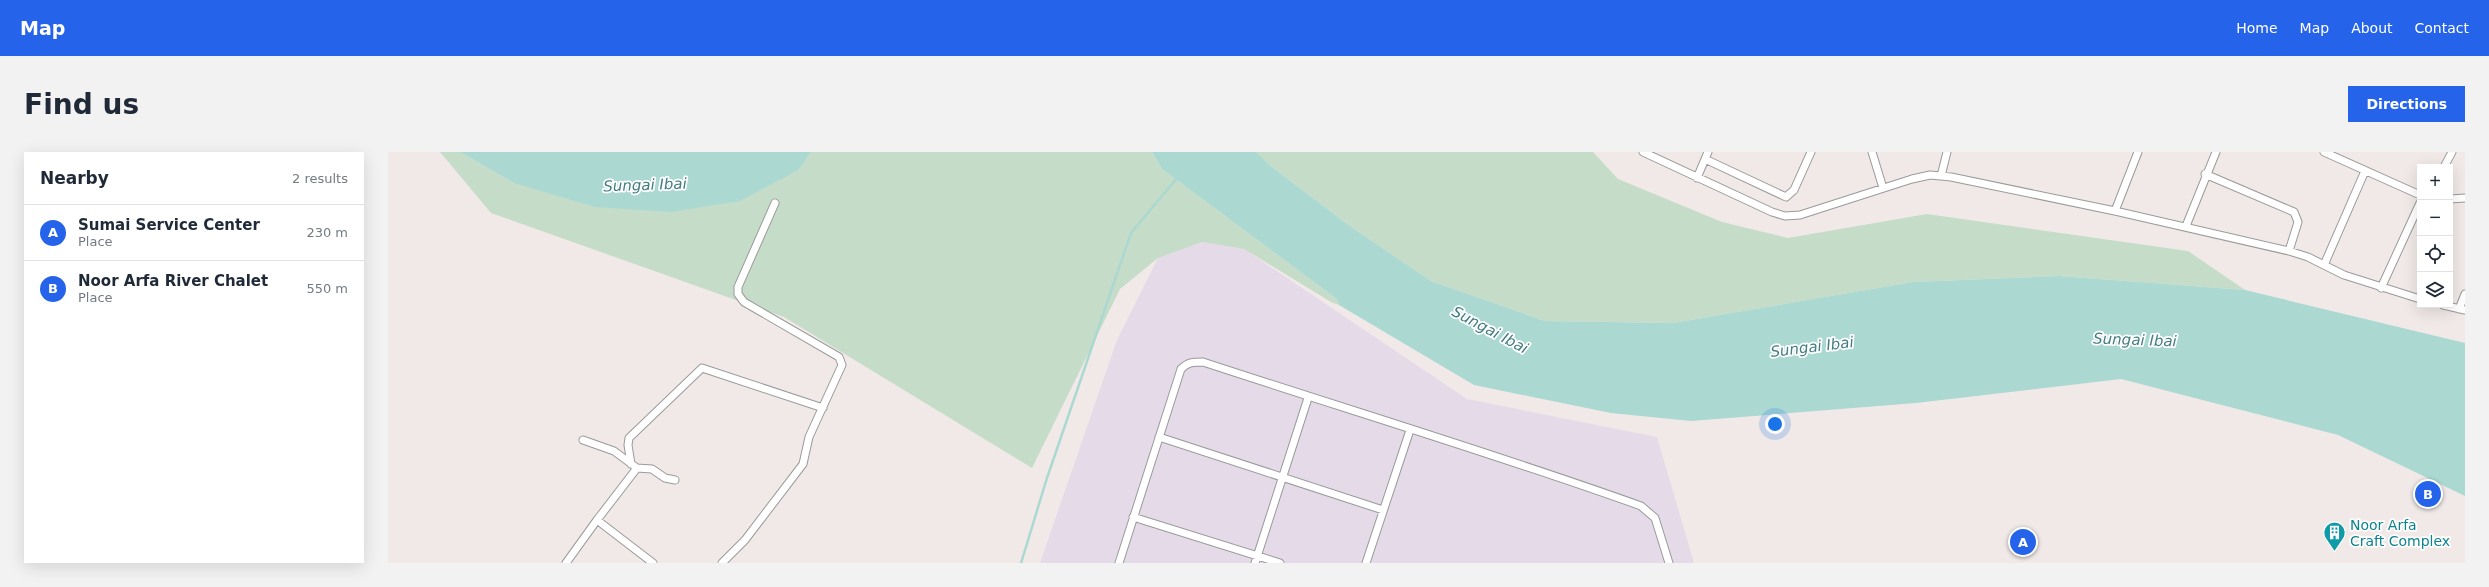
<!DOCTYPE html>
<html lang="en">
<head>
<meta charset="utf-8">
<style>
	:root { --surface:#fff; --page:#f2f2f3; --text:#1f2937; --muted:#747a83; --line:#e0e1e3; --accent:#2563eb }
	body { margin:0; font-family:"DejaVu Sans",sans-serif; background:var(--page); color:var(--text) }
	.controls { position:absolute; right:12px; top:12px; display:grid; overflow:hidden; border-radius:0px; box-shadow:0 4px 16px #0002 }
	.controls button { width:36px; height:36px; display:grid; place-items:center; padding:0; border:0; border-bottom:1px solid var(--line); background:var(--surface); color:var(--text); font:20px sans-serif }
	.you { position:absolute; left:1387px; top:272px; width:14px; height:14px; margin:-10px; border:3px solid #fff; border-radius:50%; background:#1a73e8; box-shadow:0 0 0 6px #1a73e833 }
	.badge { display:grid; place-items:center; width:26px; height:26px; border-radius:50%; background:var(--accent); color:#fff; font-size:13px; font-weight:700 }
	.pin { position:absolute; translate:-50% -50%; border:2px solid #fff; box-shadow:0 1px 4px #0006 }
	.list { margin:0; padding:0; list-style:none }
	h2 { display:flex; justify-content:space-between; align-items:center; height:52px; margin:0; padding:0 16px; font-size:17px }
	h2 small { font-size:13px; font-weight:400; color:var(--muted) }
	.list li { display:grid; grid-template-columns:26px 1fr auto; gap:12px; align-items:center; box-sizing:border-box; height:56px; padding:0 16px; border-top:1px solid var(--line) }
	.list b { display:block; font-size:15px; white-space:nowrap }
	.list p { margin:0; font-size:13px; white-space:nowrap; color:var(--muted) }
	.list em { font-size:13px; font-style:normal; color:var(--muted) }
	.icon { flex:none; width:22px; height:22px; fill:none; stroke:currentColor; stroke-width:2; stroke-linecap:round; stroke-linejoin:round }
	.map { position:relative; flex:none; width:2077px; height:411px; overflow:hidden; border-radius:0px }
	header { display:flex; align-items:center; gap:24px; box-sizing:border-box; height:56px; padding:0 20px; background:var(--accent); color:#fff }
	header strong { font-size:19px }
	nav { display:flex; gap:22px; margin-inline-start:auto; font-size:14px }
	.intro { display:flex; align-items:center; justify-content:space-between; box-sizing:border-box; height:96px; padding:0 24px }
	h1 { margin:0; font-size:28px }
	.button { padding:10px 18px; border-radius:0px; background:var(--accent); color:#fff; font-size:14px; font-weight:700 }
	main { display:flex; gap:24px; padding:0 24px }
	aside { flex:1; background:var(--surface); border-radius:0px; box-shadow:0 4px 16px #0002 }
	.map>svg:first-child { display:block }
</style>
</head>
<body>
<header>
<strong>Map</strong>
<nav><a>Home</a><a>Map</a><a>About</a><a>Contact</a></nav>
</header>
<div class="intro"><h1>Find us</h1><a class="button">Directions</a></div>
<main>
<aside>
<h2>Nearby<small>2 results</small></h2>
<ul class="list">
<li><span class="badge">A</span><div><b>Sumai Service Center</b><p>Place</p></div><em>230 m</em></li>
<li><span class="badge">B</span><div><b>Noor Arfa River Chalet</b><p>Place</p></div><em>550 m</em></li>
</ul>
</aside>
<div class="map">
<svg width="2077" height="411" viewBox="0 0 2077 411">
	<rect width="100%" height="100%" fill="#f0e9e7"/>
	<path fill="#e5dae8" d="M814 90 856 97 1079 247 1269 285 1306 411H652L729 188 770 106Z"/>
	<path fill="#c5dcc9" d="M52 0H72L126 31 409 18 423 0H764L774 17 949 147 951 153 943 150 856 97 814 90 770 106 732 137 644 316 396 165 103 61Z
		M868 0H1205L1230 27 1334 70 1400 86 1539 62 1800 99 1857 138 1671 124 1525 130 1285 171 1157 169 1043 129 959 72 884 15Z"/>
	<path fill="#abd9d2" d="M72 0H423L410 18 352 49 283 60 207 55 126 31Z
		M764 0H868L884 15 959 72 1043 129 1157 169 1285 171 1525 130 1671 124 1857 138 2077 191V344L1950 283 1733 227 1528 251 1303 269 1223 261 1086 233 951 153 949 147 774 17Z"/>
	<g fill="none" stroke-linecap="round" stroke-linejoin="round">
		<path stroke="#abd9d2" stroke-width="2.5" d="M633 411 659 326 743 81 789 26"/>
		<defs>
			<path id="street" d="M1255 0 1384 60 1397 64 1412 63 1524 27 1542 23 1563 25 1727 59 1901 99 1920 105 1956 123 2032 147
				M1484 0 1495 36
				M1936 0 2032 43
				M1317 7 1398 45 1406 38 1423 0
				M2056 15 2064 0
				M1817 22 1906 60 1910 70 1901 99
				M1553 24 1559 0
				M1309 26 1320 0
				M2062 47 2077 46
				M1727 59 1750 0
				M1798 74 1828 0
				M1936 113 1977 19
				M1993 136 2032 51
				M2055 153 2077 158
				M2071 157 2077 142
				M771 285 995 358
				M195 288 226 299 249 316 264 317 277 326 287 328
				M243 312 240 293 241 286 314 216 435 256
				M745 365 892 411
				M209 368 249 316
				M178 411 209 368 265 411
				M334 411 357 388 415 312 421 285 454 213 451 205 356 150 350 142V135L387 51
				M731 411 793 217C800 210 805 210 815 210 961 258 1108 302 1253 354L1267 366 1281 411
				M867 411 920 246
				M978 411 1022 278"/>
		</defs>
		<use href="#street" stroke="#9a9a9a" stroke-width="9"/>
		<use href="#street" stroke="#fff" stroke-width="7"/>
	</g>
	<defs>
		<symbol id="building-pin" viewBox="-11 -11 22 30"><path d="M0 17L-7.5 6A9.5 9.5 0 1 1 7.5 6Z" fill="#0f9aa8" stroke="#fff"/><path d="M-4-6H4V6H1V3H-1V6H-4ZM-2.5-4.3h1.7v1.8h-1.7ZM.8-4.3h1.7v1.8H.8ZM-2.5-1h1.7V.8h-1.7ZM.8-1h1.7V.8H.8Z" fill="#fff"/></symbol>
	</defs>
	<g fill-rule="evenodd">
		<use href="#building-pin" x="1934" y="368" width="25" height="34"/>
	</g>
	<g text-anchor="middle" stroke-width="3.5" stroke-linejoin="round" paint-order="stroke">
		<g font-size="14" fill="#0d838f" stroke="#fff" text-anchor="start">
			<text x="1962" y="378">Noor Arfa<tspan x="1962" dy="16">Craft Complex</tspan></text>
		</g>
		<g font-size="15" font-style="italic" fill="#437c82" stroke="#fff">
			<text transform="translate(257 33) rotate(-2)" y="5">Sungai Ibai</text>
			<text transform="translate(1102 178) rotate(28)" y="5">Sungai Ibai</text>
			<text transform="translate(1747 188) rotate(2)" y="5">Sungai Ibai</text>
			<text transform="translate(1424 195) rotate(-7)" y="5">Sungai Ibai</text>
		</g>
	</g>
</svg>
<div class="controls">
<button>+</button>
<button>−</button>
<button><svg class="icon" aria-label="locate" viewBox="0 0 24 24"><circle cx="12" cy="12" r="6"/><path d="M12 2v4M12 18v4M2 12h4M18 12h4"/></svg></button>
<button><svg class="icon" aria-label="layers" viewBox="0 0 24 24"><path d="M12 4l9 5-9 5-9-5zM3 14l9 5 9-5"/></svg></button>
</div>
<div class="you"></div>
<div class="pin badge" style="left:1635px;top:390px">A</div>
<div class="pin badge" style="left:2040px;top:342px">B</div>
</div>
</main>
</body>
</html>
